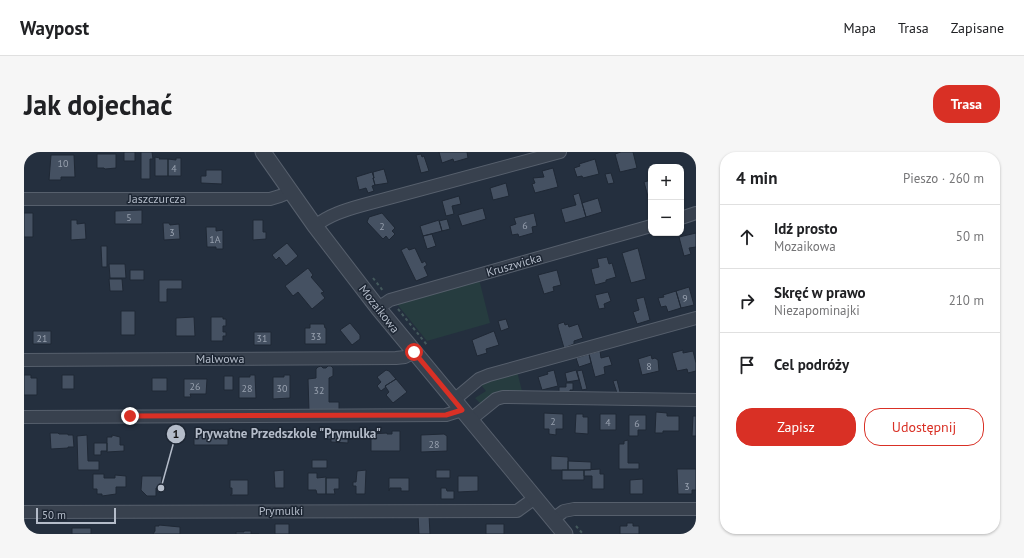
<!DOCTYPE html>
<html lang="pl">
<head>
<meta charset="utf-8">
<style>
	:root { --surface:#fff; --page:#f6f6f6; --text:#202124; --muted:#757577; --line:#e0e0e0; --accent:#d93025 }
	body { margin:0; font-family:"PT Sans",sans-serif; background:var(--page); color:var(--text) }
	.controls { position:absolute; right:12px; top:12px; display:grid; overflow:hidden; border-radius:8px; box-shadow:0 1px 3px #0004 }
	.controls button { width:36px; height:36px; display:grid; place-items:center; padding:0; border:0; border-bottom:1px solid var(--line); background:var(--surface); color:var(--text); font:20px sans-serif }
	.scale { position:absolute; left:12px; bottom:10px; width:80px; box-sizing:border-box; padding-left:4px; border:2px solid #b4bcc9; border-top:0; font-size:11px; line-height:14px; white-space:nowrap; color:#b4bcc9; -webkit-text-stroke:3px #1d2633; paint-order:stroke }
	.stop { position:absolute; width:12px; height:12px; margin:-9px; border:3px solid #d93025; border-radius:50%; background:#fff }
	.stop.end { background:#d93025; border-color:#fff; box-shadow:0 1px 4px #0008 }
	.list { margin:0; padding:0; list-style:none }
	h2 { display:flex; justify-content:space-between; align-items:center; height:52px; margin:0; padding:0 16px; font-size:17px }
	h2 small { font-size:13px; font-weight:400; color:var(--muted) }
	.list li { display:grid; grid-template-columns:26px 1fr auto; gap:12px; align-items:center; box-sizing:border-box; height:64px; padding:0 16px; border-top:1px solid var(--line) }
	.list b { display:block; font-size:15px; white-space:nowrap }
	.list p { margin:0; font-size:13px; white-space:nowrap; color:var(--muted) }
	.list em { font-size:13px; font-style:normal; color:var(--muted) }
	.actions { display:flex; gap:8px; padding:12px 16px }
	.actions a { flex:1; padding:9px 0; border:1px solid var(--accent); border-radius:16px; text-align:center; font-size:14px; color:var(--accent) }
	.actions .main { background:var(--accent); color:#fff }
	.icon { flex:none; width:22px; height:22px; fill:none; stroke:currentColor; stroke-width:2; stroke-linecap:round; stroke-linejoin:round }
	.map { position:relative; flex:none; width:672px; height:382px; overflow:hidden; border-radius:16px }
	header { display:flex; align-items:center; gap:24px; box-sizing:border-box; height:56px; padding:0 20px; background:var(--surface); border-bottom:1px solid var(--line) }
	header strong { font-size:19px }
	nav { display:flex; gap:22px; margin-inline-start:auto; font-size:14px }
	.intro { display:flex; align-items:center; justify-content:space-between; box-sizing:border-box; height:96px; padding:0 24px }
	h1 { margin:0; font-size:28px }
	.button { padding:10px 18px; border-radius:16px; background:var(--accent); color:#fff; font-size:14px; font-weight:700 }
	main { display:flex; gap:24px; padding:0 24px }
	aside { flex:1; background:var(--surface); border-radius:16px; box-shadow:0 1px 3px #0004 }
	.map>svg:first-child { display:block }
</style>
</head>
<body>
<header>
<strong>Waypost</strong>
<nav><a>Mapa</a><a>Trasa</a><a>Zapisane</a></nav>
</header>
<div class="intro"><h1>Jak dojechać</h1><a class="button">Trasa</a></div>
<main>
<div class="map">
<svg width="672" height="382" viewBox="0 0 672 382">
	<rect width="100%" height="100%" fill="#242f3e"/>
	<path fill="#263c3f" d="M455 127 466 171 403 189 373 152Z
		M493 219 499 243 457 252 451 246 462 239 457 233 460 229Z"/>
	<path fill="#455162" stroke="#1f2835" d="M100 0H111V9H100Z
		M117 0H128L129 7H126V27H117Z
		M415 0H443L444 6 430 10 429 7 418 11Z
		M597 0H609L613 16 596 20 591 2Z
		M73 2H92V16L81 17 80 16H73Z
		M397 2 398 5 400 4 405 19 397 21 392 3Z
		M27 3H50L51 25H37V28H25Z
		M131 5 136 6 135 7H144V24H131Z
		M152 6H157V24H144V7L152 8Z
		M571 7 575 22 559 26 558 24 553 25 550 16 556 14 555 12Z
		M529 16 534 35 511 41 508 32 511 31 509 26 520 25 518 19Z
		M360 17 364 31 351 33 349 26H350L349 20Z
		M182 18H198V32L177 31V24H182Z
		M348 20 350 26H349L351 33 348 34 350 39 344 41 342 36 335 38 332 25Z
		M587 21 590 31 584 32 581 22Z
		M627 28V52H626L620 30Z
		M482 31 485 44 469 48 466 36Z
		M555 41 562 65 541 71 537 57 552 53 549 43Z
		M435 44 437 52 428 54 430 62 422 64 418 49Z
		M574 46 578 60 562 65 558 51Z
		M459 56 462 67 438 74 434 63Z
		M118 58V72H91V59Z
		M0 61H9V85H0Z
		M358 61 371 76 368 79 371 82 365 88 362 84 359 87 343 70 345 65Z
		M510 61 513 74 508 75 509 81 495 85 494 82 488 83 486 74 492 72 490 66Z
		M423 67 426 77 418 79 415 69Z
		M47 68H53V72L61 71 62 87 47 88Z
		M229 68H239V80H242V87L229 88Z
		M415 68 418 79 399 84 396 74Z
		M139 71H145L146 73 155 72 156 87 140 88Z
		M182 75H192V79L199 78V97H192V95H183Z
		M672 81V95L665 96 667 102 660 104 655 85Z
		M408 82 412 94 403 97 399 84Z
		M263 91 274 104 262 114 255 105 252 108 248 103Z
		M77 94H83V115H78Z
		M383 95 385 98 391 96 398 111 401 109 403 113 400 115 404 124 392 129 377 98Z
		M614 96 622 127 607 131 598 101Z
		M583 105 585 112 588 111 592 125 582 128V130L571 133 567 117 575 115 573 107Z
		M85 112H101L102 126H86Z
		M284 116 289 123 287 125 300 140 297 141 301 146 288 157 274 140 269 144 261 134Z
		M106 118H120V128H106Z
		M533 118 537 133 529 135 530 139 520 142 514 123Z
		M85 127H98L99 139H86Z
		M135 128H158V137H143V150H135Z
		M665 135 670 153 657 156 652 139Z
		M652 139 657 156 644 160 642 154 637 155 634 146 640 145 639 143Z
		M584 140 587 149 580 152 581 156 575 157 571 143Z
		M620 145 626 168 613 172 609 160 615 158 612 147Z
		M97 159H111V183H97Z
		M170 165 171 184H152V166Z
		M187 165H199V167H202V174H199V180H202V184H199V189H187Z
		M482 167 485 176 477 179 474 169Z
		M540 170 541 173 544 172 545 175 554 172 559 186 550 189V192L540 196 534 175V172Z
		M326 171 336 183V187L328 193 316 178Z
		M286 172H300L301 176H302V192H281V176H286Z
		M9 179H27V192H9Z
		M470 179 475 193 462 197 463 201 453 204 448 188Z
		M230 180H247V193H230Z
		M659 198V201L669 199 672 211V219L664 221 663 217 653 219 648 201Z
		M576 199 577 206 585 204 588 213 580 215 581 222 571 225 565 202Z
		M565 202 567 211 555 215 552 206Z
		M627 203 628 207 631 206 634 208 635 219 618 223 614 207Z
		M297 214 299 216H302L304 214H307L309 216V224L305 226V250H315V258L285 259 284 227 292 226V217L294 215Z
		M362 218 365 219 372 227 361 234 362 235 357 239 353 234 357 230 353 225Z
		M530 218 534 234 518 238 514 225 524 222 523 220Z
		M552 218 555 228 543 230 541 221Z
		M558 218 563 237 558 238 553 219Z
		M0 223H7V226H13V243H0Z
		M38 223H50V237H38Z
		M226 223H231L232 246H215V225H226Z
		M260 223H266V246L249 247V225H260Z
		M200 224H209V238H200Z
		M128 226H143V239H128Z
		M160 227H183L182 242H166L167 245H160Z
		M372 227 383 240 369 251 362 243 365 240 361 234Z
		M593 228 596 240 593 241 589 229Z
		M542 231H549V238H546V243H535V235H542Z
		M632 260 643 261V264H655V279H639V281H631Z
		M520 261 539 262V277H532V283L525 282V277H520Z
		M552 262H559V265H564V282L551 281Z
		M576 262H592V278H576Z
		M605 263H622V278H614V284H605Z
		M669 264H672V284H668Z
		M307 278H324V281H328V287H324V291L307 290V287H303V281H307Z
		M368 279H376V299H347V282L363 281V282H368Z
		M174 280H198V286H204V293H170V285H174Z
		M26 281H34L35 282H44V283H49L50 295H44V296L27 297Z
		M420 282 423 284V299L397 300V283Z
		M63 283 64 309H75V318H54L53 284Z
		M88 283 96 285V293H100V299L83 300V285H88Z
		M604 288V311H615V317H595V292H600V289Z
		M70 291H83V299H77V303H70Z
		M527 304 544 305V318H527Z
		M288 308H303V316H288Z
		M544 309 567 310V318H544Z
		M576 317V322H580V337H568V324H560V318Z
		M653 317H672V338H668V342H654Z
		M260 318V336H251L250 319Z
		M342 318 341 342H332V334H329V330H332L333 319Z
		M412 318H426V326H412Z
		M538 318H560V328H538Z
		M284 321H293V326L302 325V342H293L292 338H284Z
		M69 322H80V326H91V323L102 324V335H92V342L78 344V342H73V337H69Z
		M118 324H138L137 336H132V344H123L117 338Z
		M434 324H454V339L434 340Z
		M302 326H315V337H310L311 342H302Z
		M365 326H385V339H377V336H366L365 339Z
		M619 327V342H606V328Z
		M206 328H224V343H206L208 342V336H206Z
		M417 336H422L423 339H430V347H417Z
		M394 363H405L406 382H395Z
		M603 371H609V374H615V382H596V374H603Z
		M251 372H265V382H251Z
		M462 372H480V382H462Z
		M135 373 156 375V382H129L131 379V374H135Z
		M48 376H67V382H48Z
		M220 379H227V382H235H212V380H220Z"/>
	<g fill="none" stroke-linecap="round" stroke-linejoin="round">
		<defs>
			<path id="minor" d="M0 47H246L256 44 266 40
				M657 66 672 61
				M291 74C305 63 321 58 339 53L536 0
				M354 156 366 148 627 74
				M0 208 372 206 381 205 390 200
				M430 248 455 227 465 223 672 166
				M0 265 422 263 438 258
				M446 268 472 247 479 245 672 248
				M0 360 493 359 511 346
				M529 367 540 359 550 357H672"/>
			<path id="tertiary" d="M239 0 291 74 354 156 541 382"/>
		</defs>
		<use href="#minor" stroke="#565f6c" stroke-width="14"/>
		<use href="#tertiary" stroke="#565f6c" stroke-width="17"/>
		<path stroke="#44595c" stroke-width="2" stroke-dasharray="3 3" stroke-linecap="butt" d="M349 126 360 140
			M374 157 403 193
			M552 374 559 382"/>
		<use href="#minor" stroke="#38414e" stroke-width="12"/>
		<use href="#tertiary" stroke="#38414e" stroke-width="15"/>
	</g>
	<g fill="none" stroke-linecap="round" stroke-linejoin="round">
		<path stroke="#d93025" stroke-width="5" d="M106 264 422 263 438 258 390 200"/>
	</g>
	<g text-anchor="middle" stroke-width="3" stroke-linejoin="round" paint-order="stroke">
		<g font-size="10" fill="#98a1af">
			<text x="39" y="15">10</text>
			<text x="150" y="20">4</text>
			<text x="105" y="69">5</text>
			<text x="501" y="77">6</text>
			<text x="358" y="78">2</text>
			<text x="148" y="84">3</text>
			<text x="191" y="91">1A</text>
			<text x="661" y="150">9</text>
			<text x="292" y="188">33</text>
			<text x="18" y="190">21</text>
			<text x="238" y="190">31</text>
			<text x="625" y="218">8</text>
			<text x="171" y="238">26</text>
			<text x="223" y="240">28</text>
			<text x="258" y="240">30</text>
			<text x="295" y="242">32</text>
			<text x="529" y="273">2</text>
			<text x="584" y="274">4</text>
			<text x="613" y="275">6</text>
			<text x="410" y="296">28</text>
			<text x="663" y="338">3</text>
		</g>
		<g font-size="12" fill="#b4bcc9" stroke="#1d2633">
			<text x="133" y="51">Jaszczurcza</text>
			<text transform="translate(490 113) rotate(-16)" y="4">Kruszwicka</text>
			<text transform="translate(355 157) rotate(52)" y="4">Mozaikowa</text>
			<text x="196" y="211">Malwowa</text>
			<text x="257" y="363">Prymulki</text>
		</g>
	</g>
	<path fill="none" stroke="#b4bcc9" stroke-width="1.5" d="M137 336L152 282"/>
	<g fill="#b4bcc9" stroke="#1d2633" stroke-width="1.5">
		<circle cx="137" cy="336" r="4"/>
		<circle cx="152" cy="282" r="10"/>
	</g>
	<g font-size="12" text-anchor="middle" font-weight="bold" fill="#111">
		<text x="152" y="286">1</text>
	</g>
	<g font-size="13" text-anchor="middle" font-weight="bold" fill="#b4bcc9" stroke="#1d2633" stroke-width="3" stroke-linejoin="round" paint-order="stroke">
		<text x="264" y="286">Prywatne Przedszkole "Prymulka"</text>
	</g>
</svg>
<div class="controls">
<button>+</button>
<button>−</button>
</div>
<div class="scale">50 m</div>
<div class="stop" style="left:390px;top:200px"></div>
<div class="stop end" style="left:106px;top:264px"></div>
</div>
<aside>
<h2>4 min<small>Pieszo · 260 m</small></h2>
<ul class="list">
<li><svg class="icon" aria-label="ahead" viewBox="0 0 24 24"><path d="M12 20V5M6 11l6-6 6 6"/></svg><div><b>Idź prosto</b><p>Mozaikowa</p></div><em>50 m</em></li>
<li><svg class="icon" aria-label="right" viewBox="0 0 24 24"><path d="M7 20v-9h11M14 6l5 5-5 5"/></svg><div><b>Skręć w prawo</b><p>Niezapominajki</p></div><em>210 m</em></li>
<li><svg class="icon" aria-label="arrive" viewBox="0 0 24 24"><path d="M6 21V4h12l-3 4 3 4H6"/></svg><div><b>Cel podróży</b></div></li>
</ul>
<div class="actions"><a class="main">Zapisz</a><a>Udostępnij</a></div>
</aside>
</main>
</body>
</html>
